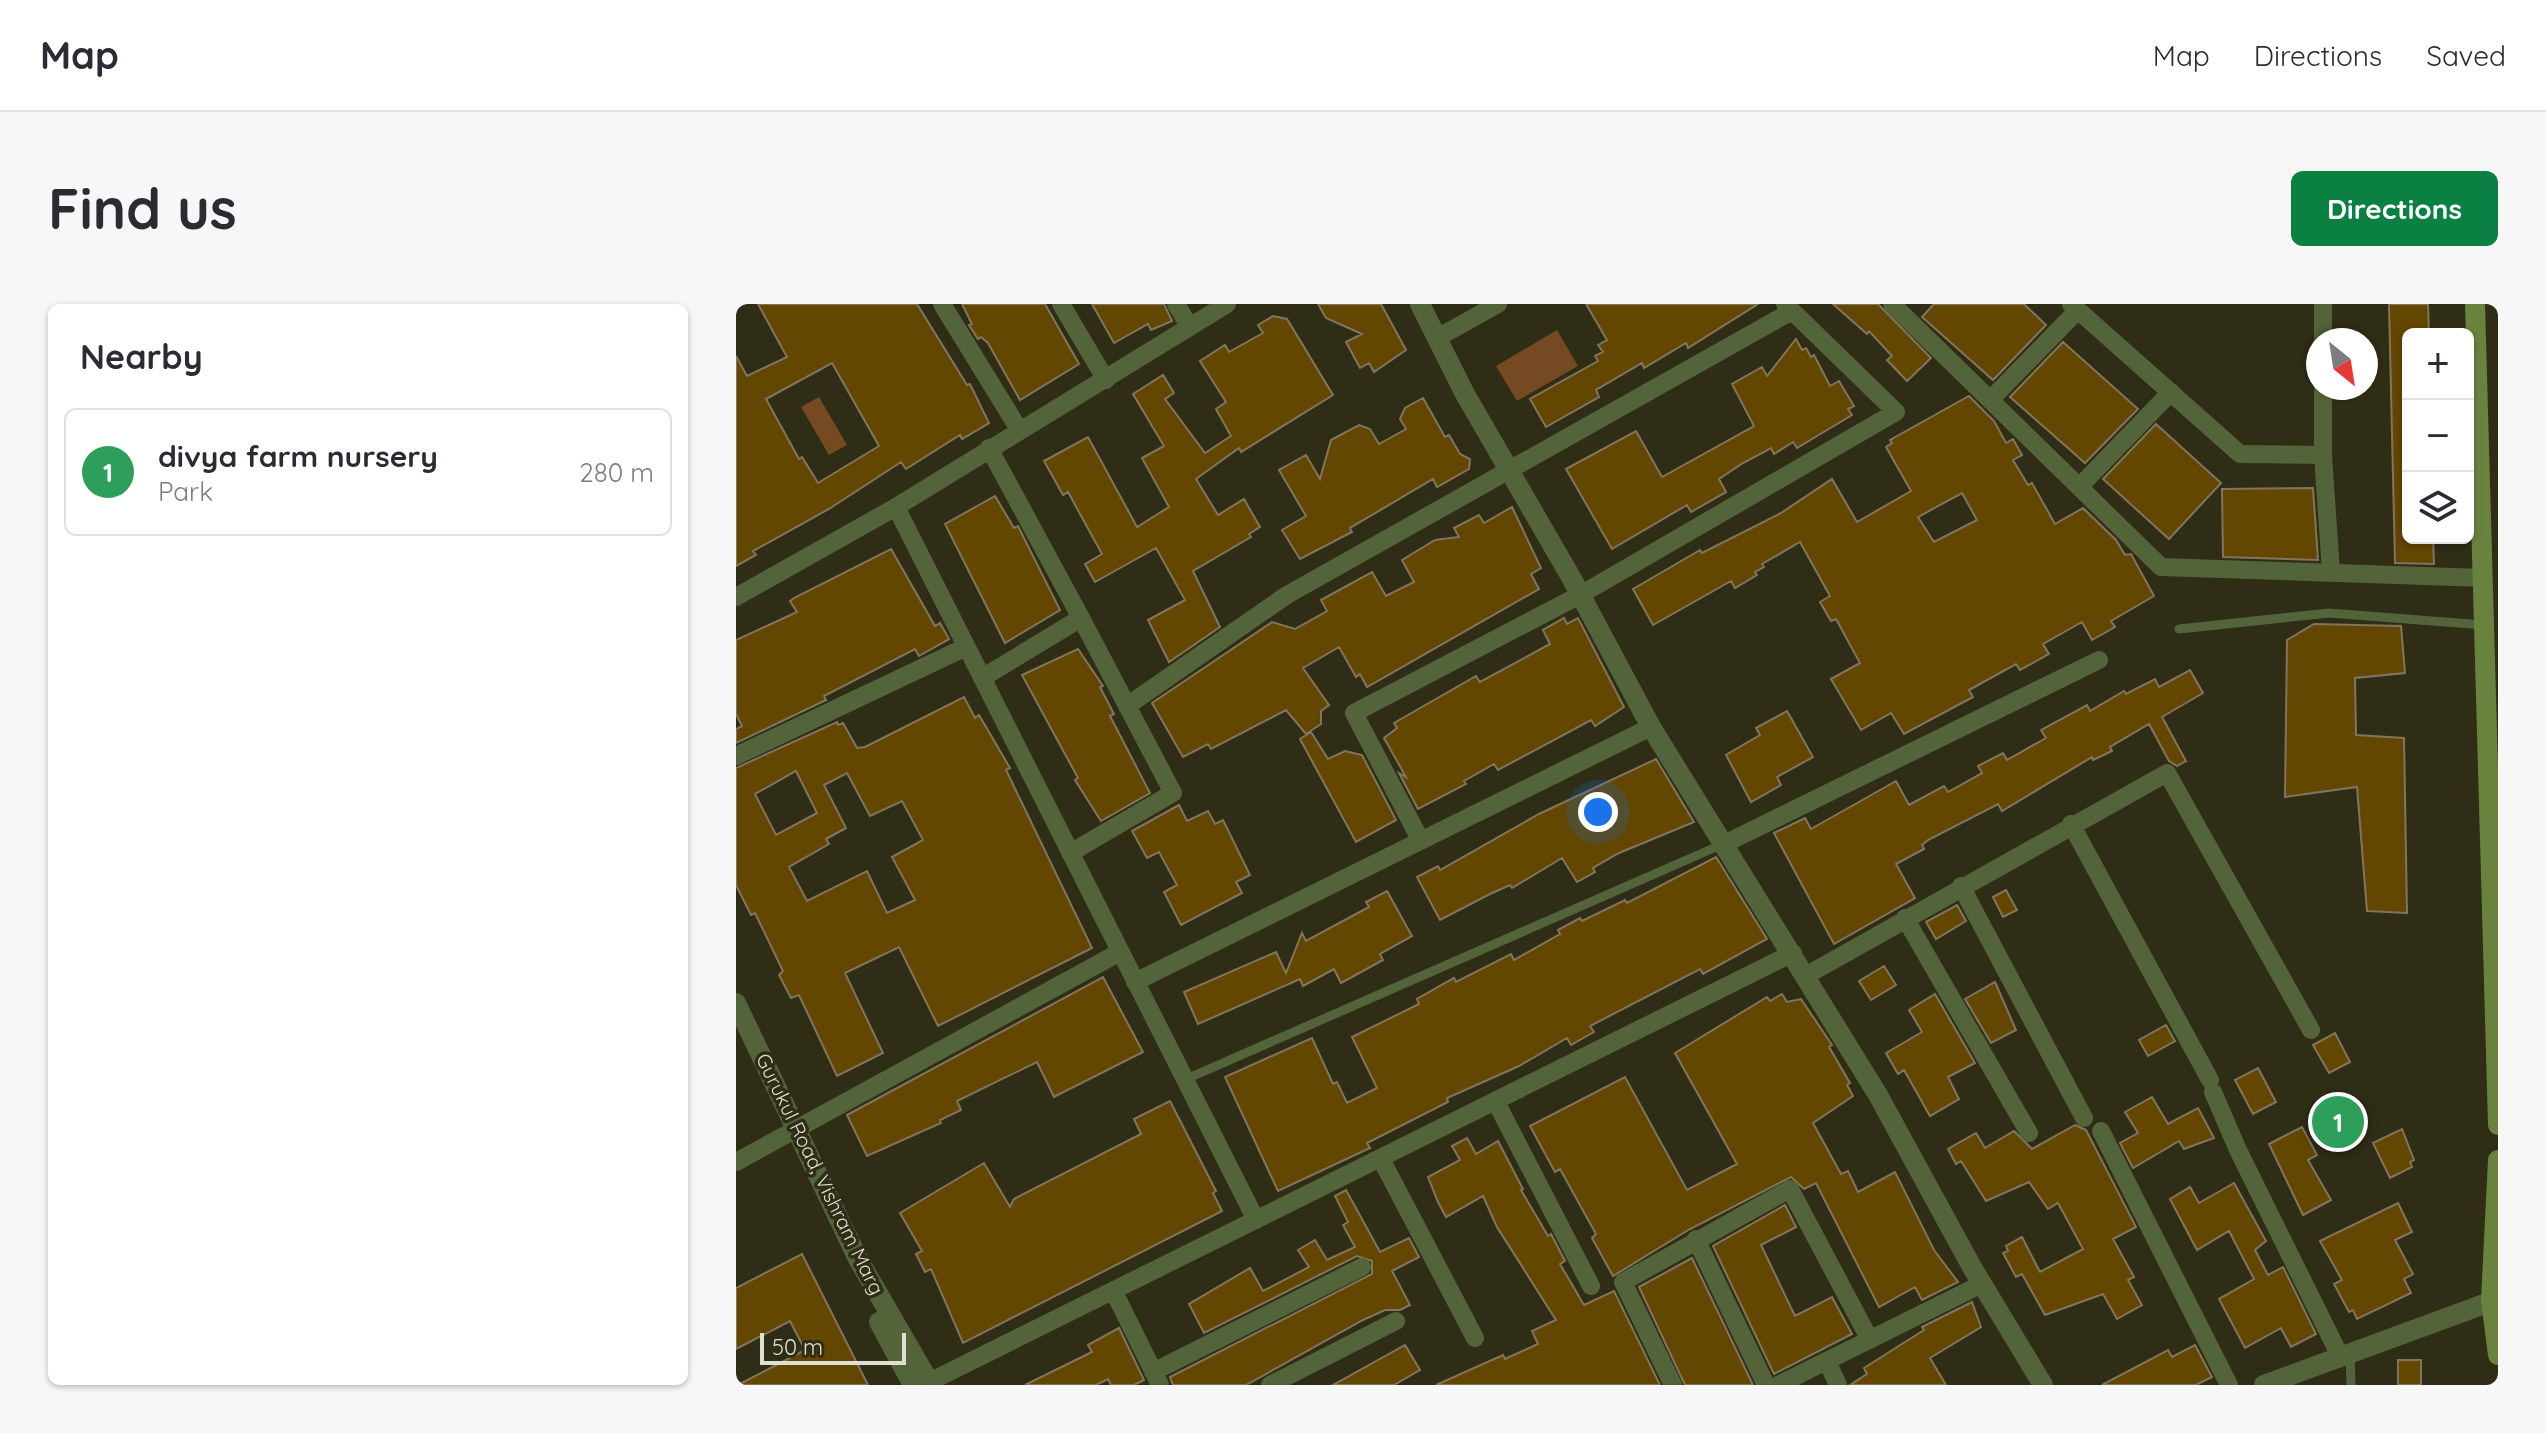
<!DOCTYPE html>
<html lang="en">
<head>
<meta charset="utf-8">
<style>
	:root { --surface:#fff; --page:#f7f7f7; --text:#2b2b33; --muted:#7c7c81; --line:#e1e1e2; --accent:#0b8043 }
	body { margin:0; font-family:Quicksand,sans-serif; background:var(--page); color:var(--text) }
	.controls { position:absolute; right:24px; top:24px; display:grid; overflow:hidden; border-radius:12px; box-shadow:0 2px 6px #0004 }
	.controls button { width:72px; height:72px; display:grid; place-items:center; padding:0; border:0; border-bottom:2px solid var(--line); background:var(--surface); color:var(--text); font:40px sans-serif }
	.compass { position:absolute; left:1570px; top:24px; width:72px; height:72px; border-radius:50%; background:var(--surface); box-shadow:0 2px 6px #0004; rotate:150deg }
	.scale { position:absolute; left:24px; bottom:20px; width:146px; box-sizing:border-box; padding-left:8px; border:4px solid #dfdfd1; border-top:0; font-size:22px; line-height:28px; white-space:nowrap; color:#dfdfd1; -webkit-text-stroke:6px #2f2d16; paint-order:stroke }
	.you { position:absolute; left:862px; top:508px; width:28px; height:28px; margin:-20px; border:6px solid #fff; border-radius:50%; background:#1a73e8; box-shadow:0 0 0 12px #1a73e833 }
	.badge { display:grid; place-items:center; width:52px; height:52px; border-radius:50%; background:var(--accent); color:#fff; font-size:26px; font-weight:700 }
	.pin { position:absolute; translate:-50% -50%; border:4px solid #fff; box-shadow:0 2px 8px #0006 }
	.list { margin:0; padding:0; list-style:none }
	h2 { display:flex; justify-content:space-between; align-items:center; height:104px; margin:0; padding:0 32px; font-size:34px }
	h2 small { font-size:26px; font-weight:400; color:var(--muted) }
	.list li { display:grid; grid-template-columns:52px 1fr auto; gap:24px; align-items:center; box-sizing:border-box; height:128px; margin:0 16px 16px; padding:0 16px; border:2px solid var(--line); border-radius:12px }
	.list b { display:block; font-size:30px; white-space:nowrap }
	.list p { margin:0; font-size:26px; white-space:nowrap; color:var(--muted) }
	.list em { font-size:26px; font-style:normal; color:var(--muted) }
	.icon { flex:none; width:44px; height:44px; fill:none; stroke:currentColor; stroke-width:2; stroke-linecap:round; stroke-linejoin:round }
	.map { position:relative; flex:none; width:1762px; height:1081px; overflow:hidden; border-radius:12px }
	header { display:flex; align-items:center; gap:48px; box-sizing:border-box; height:112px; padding:0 40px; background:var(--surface); border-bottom:2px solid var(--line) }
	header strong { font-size:38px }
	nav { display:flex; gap:44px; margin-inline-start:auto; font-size:28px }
	.intro { display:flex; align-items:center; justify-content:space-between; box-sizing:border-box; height:192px; padding:0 48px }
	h1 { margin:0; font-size:56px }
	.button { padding:20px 36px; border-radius:12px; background:var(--accent); color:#fff; font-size:28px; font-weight:700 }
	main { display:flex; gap:48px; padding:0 48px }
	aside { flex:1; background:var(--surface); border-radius:12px; box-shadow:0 2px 6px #0004 }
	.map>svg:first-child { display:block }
</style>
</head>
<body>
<header>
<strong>Map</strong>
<nav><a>Map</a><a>Directions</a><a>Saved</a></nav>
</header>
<div class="intro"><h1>Find us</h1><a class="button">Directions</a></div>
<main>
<aside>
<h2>Nearby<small></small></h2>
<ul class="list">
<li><span class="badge" style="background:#2e9e5b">1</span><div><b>divya farm nursery</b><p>Park</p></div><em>280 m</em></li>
</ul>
</aside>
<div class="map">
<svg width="1762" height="1081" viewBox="0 0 1762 1081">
	<rect width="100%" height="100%" fill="#2f2d16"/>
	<path fill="#754921" d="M821 26 842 62 781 97 760 62Z
		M83 93 111 141 93 151 65 103Z
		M1613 796 1626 822 1591 840 1577 814Z"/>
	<path fill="#634600" stroke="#81755e" stroke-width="2" fill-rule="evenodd" d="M22 0H181L231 81 234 80 253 119 226 135 224 131 170 165 165 158 93 205 17 247 20 251 0 262V52L11 72 51 53ZM96 59 143 142 82 179 66 153 63 155 30 95Z
		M226 0H309L343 60 284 96 252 39 245 33 242 35 233 21 236 20Z
		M356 0H428L436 17 415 26 412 20 378 39Z
		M582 0H645L670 46 638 68 633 59 624 64 610 38 626 30 590 14Z
		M850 0H1022L952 44 950 39 908 64 906 59 860 86 863 93 810 123 794 95 862 57 859 52 867 48 862 41 871 36Z
		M1097 0H1142L1195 54 1171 77 1151 56 1156 52 1133 27 1131 30Z
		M1198 0H1288L1310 21 1257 76 1186 13Z
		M1653 0H1692L1693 30H1672V234H1697L1698 260 1659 259Z
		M537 12 551 15 597 91 505 148 503 144 460 175 482 211 508 195 524 223 513 230 515 233 457 267 484 323 433 358 412 316 449 296 420 244 359 278 349 260 366 250 332 188 327 191 308 157 352 133 401 223 433 203 406 154 428 142 397 90 427 71 438 89 429 95 469 149 495 132 480 105 490 98 464 57 489 41 493 48 527 29 522 21Z
		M1060 35 1066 46 1070 44 1075 53 1078 51 1094 82 1103 77 1118 102 1112 105 1116 111 1061 144 1057 138 1038 150 1035 144 1007 159 983 175 990 188 955 208 951 201 876 245 830 165 900 127 926 173 1018 122 996 80 1026 63 1031 72Z
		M1327 38 1402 105 1349 159 1274 93Z
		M1233 92 1258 117 1270 139 1277 135 1286 151 1277 156 1292 181 1296 179 1319 220 1347 204 1380 236 1389 251 1395 250 1418 292 1375 317 1379 323 1356 336 1346 318 1307 340 1313 350 1284 366 1280 360 1233 386 1237 393 1168 430 1155 409 1125 426 1095 375 1124 359 1100 315 1095 317 1084 298 1094 292 1064 238 1026 260 1028 263 1019 268 1021 271 999 284 995 277 917 321 897 285 964 246 966 249 1045 209 1096 175 1121 218 1175 187 1150 143 1156 139 1154 136ZM1226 189 1241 216 1198 238 1182 213Z
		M687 94 709 133 713 131 724 150 734 155 733 165 701 183 697 175 614 224 616 228 564 255 546 226 570 212 543 166 570 151 584 175 595 136 623 121 634 125 643 140 670 125 664 115 669 104Z
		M1420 120 1485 179 1433 235 1367 175Z
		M1577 184 1582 256 1487 253 1486 185Z
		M259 192 278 224 282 222 324 306 269 339 209 220Z
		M776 203 805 264 795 270 803 285 631 383 624 370 620 373 603 343 567 364 593 401 585 407V420L570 430 550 406 475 445 472 440 447 453 416 399 536 318 559 325 591 307 585 296 636 268 650 292 678 278 666 256 699 236 723 233 718 224 743 211 748 219Z
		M155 245 199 322 204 319 213 335 183 352 179 345 88 392 90 396 0 439V425L6 422 0 410V336L61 308 54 297 58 294Z
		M828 314 831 320 842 314 888 403 859 422 855 416 762 466 758 460 728 477 730 480 682 505 663 469 670 473 648 434 661 424 658 419 740 372 744 378 814 340 807 326Z
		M1578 320 1665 322 1669 369 1619 374 1620 431 1668 434 1671 609 1631 607 1621 483 1549 493 1551 336Z
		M342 345 367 382 364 383 378 410 374 412 414 489 365 517 339 476 342 474 286 371Z
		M1454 366 1467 389 1426 413 1450 457 1441 462 1433 457 1413 420 1374 443 1376 447 1357 456 1356 453 1266 507 1262 500 1192 536 1186 541 1188 545 1160 560 1179 594 1098 640 1038 529 1069 514 1075 525 1160 477 1173 501 1208 482 1212 488 1246 469 1242 462 1267 449 1271 456 1310 434 1305 426 1351 401 1354 407 1388 387 1390 390 1419 375 1423 383Z
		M228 393 239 414 243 411 274 464 270 466 356 644 202 722 163 643 109 669 147 749 101 772 63 691 55 694 43 671 47 667 19 609 15 611 0 581V464L101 418 102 421 107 419 121 444 129 443ZM60 467 81 509 40 531 19 490ZM111 469 134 512 166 497 187 536 156 553 179 596 151 609 131 567 71 597 53 563 93 540 90 535 110 524 88 481Z
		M1051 407 1077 453 1041 473 1045 481 1015 498 990 451 1024 431 1020 424Z
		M575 428 592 455 609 447 626 451 660 516 620 538 564 435Z
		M920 455 958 518 883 549 857 564 859 568 841 578 826 554 776 584 774 581 754 590 704 616 681 573 702 562 704 566 803 510Z
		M443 501 451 517 472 507 479 520 487 516 514 571 500 578 506 589 445 621 428 588 441 581 423 548 411 554 396 527Z
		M980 553 1031 635 967 670 964 665 854 722 858 728 835 741 831 734 783 762 711 794 712 798 631 839 634 844 542 887 489 773 576 734 597 780 601 778 611 799 641 784 616 733 683 700 681 695 718 674 720 678 775 650 778 656 824 630 822 626 844 614 846 617 889 596 891 599Z
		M1270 586 1281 606 1267 613 1257 593Z
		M651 587 676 632 644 650 647 656 605 679 598 665 567 682 564 675 462 720 448 688 540 648 550 669 566 629 570 637 633 603 630 598Z
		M1221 601 1230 617 1200 635 1190 618Z
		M1148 662 1160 681 1135 696 1123 677Z
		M367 673 407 748 318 793 301 758 221 797 225 806 204 816 205 819 131 852 111 811Z
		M1259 678 1280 726 1255 739 1229 695Z
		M1046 690 1051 698 1065 695 1096 741 1093 743 1114 779 1111 781 1117 792 1077 819 1105 870 1112 867 1122 888 1159 868 1198 946 1222 978 1186 996 1179 983 1143 1003 1080 879 1068 885 1055 873 954 925 877 972 856 934 860 930 824 865 819 868 794 822 889 773 951 886 1001 860 939 749 1031 693 1034 697Z
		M1199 690 1239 759 1212 773 1223 795 1194 812 1168 766 1162 770 1150 749 1186 728 1173 706Z
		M1430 721 1439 737 1412 752 1403 736Z
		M1599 729 1614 758 1593 769 1577 741Z
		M1522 764 1540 798 1517 810 1499 776Z
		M1416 793 1432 820 1462 804 1478 834 1448 845 1443 837 1397 864 1384 839 1402 829 1389 808Z
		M434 797 480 887 477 889 486 907 227 1039 195 965 189 968 180 950 186 947 164 909 248 859 274 903 278 895 405 830 398 815Z
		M1339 821 1350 826 1400 923 1377 935 1398 973 1392 976 1406 1001 1381 1015 1367 990 1309 1011 1286 970 1280 973 1267 949 1272 947 1270 942 1286 933 1304 968 1347 945 1322 899 1312 905 1293 878 1250 897 1225 857 1220 860 1212 845 1240 829 1249 844 1278 827 1296 845Z
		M1566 823 1581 851 1572 856 1595 896 1567 911 1533 840Z
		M1666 825 1678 856 1674 858 1676 863 1654 874 1637 839Z
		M731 834 740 850 762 837 787 885 785 886 812 932 815 930 829 957 824 960 848 1001 878 987 924 1081H700L767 1051 769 1055 802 1040 796 1027 820 1016 761 923 747 892 710 913 702 898 692 873 724 856 716 842Z
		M1498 879 1530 937 1519 946 1532 971 1547 963 1580 1030 1555 1043 1545 1024 1509 1044 1483 995 1518 975 1493 927 1461 946 1434 895 1454 883 1463 899Z
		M610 886 644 948 673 934 683 953 656 967 674 1001 664 1006H649L627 1016 510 1081H437L434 1073 636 970V957L621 952 468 1029 453 1000 514 964 527 987 573 963 562 946 579 936 591 956 619 943 607 921 612 918 599 892Z
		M1662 899 1676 928 1659 936 1677 970 1668 975 1675 989 1621 1015 1617 1006 1613 1008 1598 980 1606 976 1584 937Z
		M1049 901 1060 923 1025 941 1059 1012 1096 993 1116 1030 1038 1070 977 942Z
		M66 950 132 1081H2L69 1046 54 1017 0 1045V984Z
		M956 954 1017 1081H949L903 983Z
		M1236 998 1245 1023 1194 1054 1210 1081H1114L1131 1070 1128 1064 1188 1026 1186 1023Z
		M383 1024 408 1076 398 1081H375L372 1075 360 1081H289L356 1048 352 1041Z
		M669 1041 684 1066 658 1081H597Z
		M1459 1041 1476 1073 1460 1081H1366L1432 1046 1436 1053Z
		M1662 1056H1685V1081H1662Z"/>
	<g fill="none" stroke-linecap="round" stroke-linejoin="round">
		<path stroke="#53643a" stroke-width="9" d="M1443 325 1593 309 1748 321
			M448 776 987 540
			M1614 1049 1615 1081"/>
		<path stroke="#53643a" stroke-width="18" d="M206 0 284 127
			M325 0 370 76
			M440 0 454 23
			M1156 0 1425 263 1747 274
			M1335 0 1504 150 1587 151
			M1587 0V36
			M701 34 762 0
			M1587 84V151L1595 268
			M1254 96 1342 6
			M1343 183 1435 88
			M160 203 520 916
			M0 293 160 203 491 0
			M246 374 345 314 253 144
			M391 402 551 291 1056 7
			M0 452 230 343
			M1335 520 1474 776
			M685 537 618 409 844 291 1160 108 1049 0
			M988 540 1363 356
			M334 549 437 489 345 314
			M1225 582 1348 814
			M1169 614 1293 829
			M1071 671 1431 469 1575 726
			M399 678 915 423
			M1477 788 1502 846 1604 1052
			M760 798 855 982
			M1365 827 1493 1081
			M645 855 739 1034
			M0 858 384 648
			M960 935 1030 1081
			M378 988 424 1081
			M1091 1057 1102 1081
			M417 1068 626 963
			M187 1081 1057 649
			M534 1081 660 1017
			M937 1081 887 978 1054 885 1134 1036
			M1042 1081 1246 980"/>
		<path stroke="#53643a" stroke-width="20" d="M684 0 729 90 836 275 915 423 1142 791 1237 965 1307 1081
			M0 699 122 955 195 1081
			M143 1018 177 1081
			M1528 1081 1762 995"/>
		<path stroke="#69833f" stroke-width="20" d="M1739 0 1762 821
			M1762 856 1755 996 1762 1051"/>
	</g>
	<g text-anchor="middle" stroke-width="7" stroke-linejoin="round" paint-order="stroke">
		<g font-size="20" fill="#dfdfd1" stroke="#2f2d16">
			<text transform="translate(84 870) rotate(64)" y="7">Gurukul Road, Vishram Marg</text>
		</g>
	</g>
</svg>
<div class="controls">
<button>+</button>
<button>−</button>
<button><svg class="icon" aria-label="layers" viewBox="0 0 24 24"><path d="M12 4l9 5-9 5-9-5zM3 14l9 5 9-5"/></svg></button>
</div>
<svg class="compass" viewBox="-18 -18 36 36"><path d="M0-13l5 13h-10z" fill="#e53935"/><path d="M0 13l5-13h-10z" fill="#7c7c81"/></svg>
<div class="scale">50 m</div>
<div class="you"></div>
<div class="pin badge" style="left:1602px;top:818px;background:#2e9e5b">1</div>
</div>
</main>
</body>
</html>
